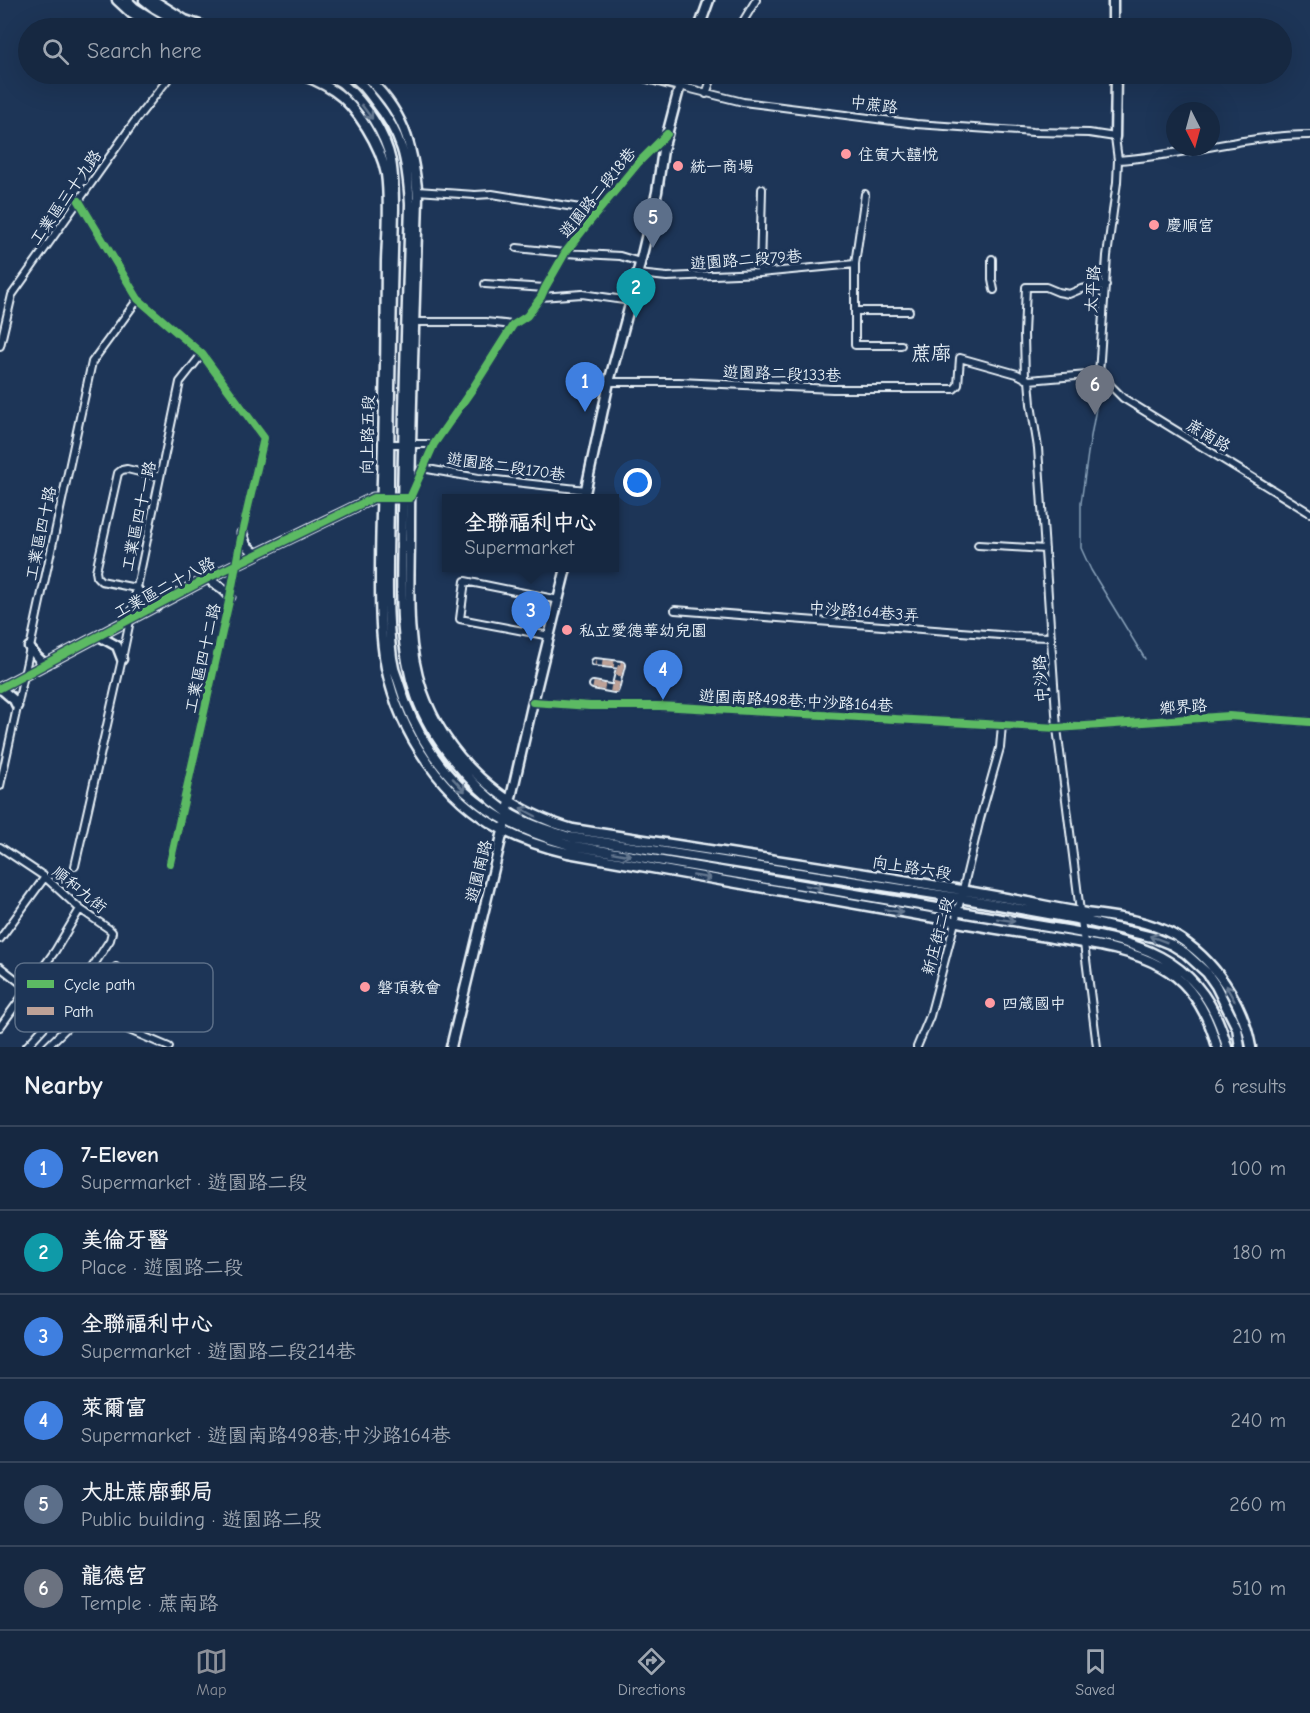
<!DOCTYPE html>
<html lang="en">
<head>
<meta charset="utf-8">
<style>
	:root { --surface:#162841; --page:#23344c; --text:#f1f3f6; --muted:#9ea6b1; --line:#35445a; --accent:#8c9099 }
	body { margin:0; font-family:"Comic Neue","LXGW WenKai TC",sans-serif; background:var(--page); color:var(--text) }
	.compass { position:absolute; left:1166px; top:102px; width:54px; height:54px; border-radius:50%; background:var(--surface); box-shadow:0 6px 24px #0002; rotate:174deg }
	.you { position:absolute; left:638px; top:483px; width:21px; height:21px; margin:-15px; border:4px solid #fff; border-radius:50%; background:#1a73e8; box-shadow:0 0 0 9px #1a73e833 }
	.badge { display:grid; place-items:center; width:39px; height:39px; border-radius:50%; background:var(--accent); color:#fff; font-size:20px; font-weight:700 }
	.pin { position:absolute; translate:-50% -50px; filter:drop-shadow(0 2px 3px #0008) }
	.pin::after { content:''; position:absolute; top:32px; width:21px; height:18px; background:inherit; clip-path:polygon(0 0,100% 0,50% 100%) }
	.popup { position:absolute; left:442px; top:494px; width:177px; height:78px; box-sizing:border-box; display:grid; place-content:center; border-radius:0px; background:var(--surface); filter:drop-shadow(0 2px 4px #0005); font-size:20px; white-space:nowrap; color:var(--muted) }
	.popup b { font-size:22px; color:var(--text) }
	.popup::after { content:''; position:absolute; left:50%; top:100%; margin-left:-12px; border:12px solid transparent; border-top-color:var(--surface) }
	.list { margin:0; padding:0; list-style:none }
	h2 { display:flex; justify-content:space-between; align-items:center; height:78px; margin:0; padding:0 24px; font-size:26px }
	h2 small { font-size:20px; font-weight:400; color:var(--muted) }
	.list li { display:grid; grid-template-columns:39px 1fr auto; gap:18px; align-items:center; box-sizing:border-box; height:84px; padding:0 24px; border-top:2px solid var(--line) }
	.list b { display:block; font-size:22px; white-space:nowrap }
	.list p { margin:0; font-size:20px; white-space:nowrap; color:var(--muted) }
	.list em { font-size:20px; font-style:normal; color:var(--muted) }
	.icon { flex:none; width:33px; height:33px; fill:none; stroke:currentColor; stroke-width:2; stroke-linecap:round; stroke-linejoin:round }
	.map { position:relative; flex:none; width:1310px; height:1047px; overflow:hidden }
	.search { position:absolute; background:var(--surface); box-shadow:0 6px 24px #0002; left:18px; right:18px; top:18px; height:66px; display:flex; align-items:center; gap:15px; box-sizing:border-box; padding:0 21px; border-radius:33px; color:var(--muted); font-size:22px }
	.sheet { height:582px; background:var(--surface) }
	nav { display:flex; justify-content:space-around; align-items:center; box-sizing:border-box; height:84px; border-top:2px solid var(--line); background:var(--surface); font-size:16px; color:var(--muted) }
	nav a { display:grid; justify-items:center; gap:3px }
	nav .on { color:var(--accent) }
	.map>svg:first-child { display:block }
</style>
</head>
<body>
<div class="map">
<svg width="1310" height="1047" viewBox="0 0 1310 1047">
	<rect width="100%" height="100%" fill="#1d3557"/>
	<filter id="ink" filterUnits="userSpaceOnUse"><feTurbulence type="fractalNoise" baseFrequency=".0167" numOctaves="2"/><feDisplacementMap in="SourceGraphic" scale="12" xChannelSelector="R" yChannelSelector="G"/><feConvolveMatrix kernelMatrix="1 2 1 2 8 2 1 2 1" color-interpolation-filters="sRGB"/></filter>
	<g filter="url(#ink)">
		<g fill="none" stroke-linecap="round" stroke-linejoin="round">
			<path stroke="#87a0b8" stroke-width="1.5" d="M1137 155 1192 147
				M1100 283 1114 175
				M1096 373 1100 288
				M1096 378V408L1088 453 1081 503V548L1091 570 1145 659"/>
			<defs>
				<path id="street" d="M739 28 756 0
					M679 86 743 102 916 124 1033 132 1089 133 1115 137 1118 160 1117 182 1107 256 1099 374
					M706 94 713 74
					M1118 160C1183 156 1245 135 1310 135
					M417 191 475 195 492 194 599 211
					M865 194 855 264V345H901
					M79 201 138 299 202 354 264 438 242 533 230 597 170 863
					M517 248 565 253 620 256 640 262
					M992 259V280L994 290
					M760 273 762 189
					M638 274 667 277 760 273 855 264
					M485 284 545 288
					M541 297 582 294 631 301
					M856 311H909
					M414 322H486L513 325
					M0 346 12 295 135 121 172 74
					M1099 374 1123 398 1310 513
					M1025 379 1024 334 1026 287H1046L1058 292 1069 294 1081 289 1106 285
					M1029 380 1031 404 1038 448 1057 728 1097 1047
					M609 382H679L833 389H954L958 385 960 358 1017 374 1029 380 1099 374
					M386 444H434
					M422 468 478 478 586 490
					M412 492 434 444 473 388 513 325 527 316 541 297 545 288 565 253 586 226 638 163 666 135
					M978 545 1045 549
					M136 588 101 581 97 577 96 571 118 473 122 470 127 469 160 477
					M675 610 1013 636 1051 637
					M550 636 460 619 465 581 559 600
					M593 685 615 689 621 665 595 662
					M533 702 590 706H660L1057 728 1229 716 1310 722
					M0 786 92 362 138 299
					M0 847 45 877 80 909 109 929 112 932 110 940 69 1003 58 1012 26 1047
					M75 866 122 659 180 382 202 354
					M0 939 45 877
					M0 967 58 1012
					M84 1011 169 1047
					M0 1027 55 951 80 909
					M47 1047 84 1011 116 967
					M917 1047 930 1016 955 922 980 819 1000 748 1002 725"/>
				<path id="secondary" d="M117 0 132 14 154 28
					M127 0 135 8 167 28
					M144 0 154 8 190 28
					M153 0 185 20 208 28
					M1113 0V28
					M699 28 709 0
					M296 74C309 77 322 83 334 91 357 106 381 147 386 174 390 202 387 233 386 261 386 322 385 384 383 445 382 487 380 530 380 573 380 605 380 637 386 668 400 734 443 799 503 830 524 841 546 848 568 853 698 876 828 900 958 922 989 928 1021 933 1052 938 1089 944 1128 948 1162 967 1192 984 1208 1014 1217 1047
					M324 74C330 77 339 80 344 85 366 104 385 133 391 161 394 177 394 193 394 209 392 301 389 393 389 486 389 542 385 602 392 658 393 666 395 673 398 680 413 732 444 781 490 811 514 827 541 837 569 845L1019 922C1111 939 1199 939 1227 1047
					M348 74C359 80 366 89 374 100 403 136 407 159 410 204 407 308 403 412 402 516 402 575 396 639 416 696 430 738 471 786 507 812 526 824 549 831 570 837L960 898 1082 920 1152 937 1172 945 1185 953 1207 973 1216 986 1237 1028 1240 1047
					M363 74C404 110 413 145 418 197 415 309 410 421 410 533 410 585 405 640 422 690 446 758 503 810 573 829 726 853 880 874 1033 903 1051 907 1068 910 1086 913 1116 917 1147 920 1174 935 1214 958 1243 1002 1251 1047
					M634 74 679 86
					M1115 137 1116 74
					M584 498 609 382 631 301 657 192 663 150 683 74
					M242 533 246 545 256 554
					M208 578C215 586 225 587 230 597
					M136 588 146 602 157 606
					M99 636 117 646 122 659
					M29 647 38 658 45 664 48 663
					M0 688 208 578 373 498H407
					M0 688 14 700 17 706
					M509 806 532 706 566 568
					M451 1047 504 827"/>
			</defs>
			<use href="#street" stroke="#e8f1f8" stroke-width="10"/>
			<use href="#secondary" stroke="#e8f1f8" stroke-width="13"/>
			<use href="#street" stroke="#1d3557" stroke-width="6"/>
			<use href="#secondary" stroke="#1d3557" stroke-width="8"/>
			<path stroke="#bda197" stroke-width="6" stroke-dasharray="12 6" stroke-linecap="butt" d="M593 685 615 689 621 665 595 662"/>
			<defs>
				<path id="cycleway" d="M79 201 138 299 202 354 264 438 242 533 230 597 170 863
					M0 688 208 578 373 498H410L434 444 473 388 513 325 527 316 541 297 545 288 565 253 586 226 638 163 667 134
					M533 702 590 706H660L1057 728 1229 716 1310 722"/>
			</defs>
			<use href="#cycleway" stroke="#1d3557" stroke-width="11"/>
			<use href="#cycleway" stroke="#5cba63" stroke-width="8"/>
		</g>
		<defs><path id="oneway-shaft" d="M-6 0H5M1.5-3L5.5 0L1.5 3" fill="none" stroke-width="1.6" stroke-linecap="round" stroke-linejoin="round" transform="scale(1.5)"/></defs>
		<g stroke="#64778f">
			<use href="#oneway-shaft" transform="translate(367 112) rotate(53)"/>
			<use href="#oneway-shaft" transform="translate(459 785) rotate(47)"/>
			<use href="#oneway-shaft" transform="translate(528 812) rotate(-152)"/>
			<use href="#oneway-shaft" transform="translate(622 854) rotate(10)"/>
			<use href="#oneway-shaft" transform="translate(702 877) rotate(10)"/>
			<use href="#oneway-shaft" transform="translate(814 887) rotate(10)"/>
			<use href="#oneway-shaft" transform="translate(894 911) rotate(10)"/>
			<use href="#oneway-shaft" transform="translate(1006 920) rotate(9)"/>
			<use href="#oneway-shaft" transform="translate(1158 939) rotate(-159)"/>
			<use href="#oneway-shaft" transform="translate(1230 993) rotate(-120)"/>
		</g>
	</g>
	<g fill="#ff9aa2" stroke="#1d3557" stroke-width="2">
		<circle cx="846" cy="154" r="6"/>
		<circle cx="678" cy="166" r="6"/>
		<circle cx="1154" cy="225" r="6"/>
		<circle cx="567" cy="630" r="6"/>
		<circle cx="365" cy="987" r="6"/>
		<circle cx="990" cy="1003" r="6"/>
	</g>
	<g text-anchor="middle" stroke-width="6" stroke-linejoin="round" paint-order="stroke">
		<g font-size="16" fill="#e8f1f8" stroke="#1d3557">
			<text transform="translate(874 104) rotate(7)" y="6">中蔗路</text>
			<text transform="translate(597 192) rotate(-51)" y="6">遊園路二段18巷</text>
			<text transform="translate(65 197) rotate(-55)" y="6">工業區三十九路</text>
			<text transform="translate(746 259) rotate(-4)" y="6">遊園路二段79巷</text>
			<text transform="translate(1092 289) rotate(-86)" y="6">太平路</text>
			<text transform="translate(782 373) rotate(2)" y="6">遊園路二段133巷</text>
			<text transform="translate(367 435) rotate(-89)" y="6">向上路五段</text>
			<text transform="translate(1209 435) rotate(31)" y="6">蔗南路</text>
			<text transform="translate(506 466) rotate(8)" y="6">遊園路二段170巷</text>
			<text transform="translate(138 516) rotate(-78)" y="6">工業區四十一路</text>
			<text transform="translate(40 533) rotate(-78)" y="6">工業區四十路</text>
			<text transform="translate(164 587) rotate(-28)" y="6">工業區二十八路</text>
			<text transform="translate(864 611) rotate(4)" y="6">中沙路164巷3弄</text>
			<text transform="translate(202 658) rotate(-77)" y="6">工業區四十二路</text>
			<text transform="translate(1040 679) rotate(-94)" y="6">中沙路</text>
			<text transform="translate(796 700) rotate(3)" y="6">遊園南路498巷;中沙路164巷</text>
			<text transform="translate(1183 706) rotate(-4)" y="6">鄉界路</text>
			<text transform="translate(912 867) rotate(9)" y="6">向上路六段</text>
			<text transform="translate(478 871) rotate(-76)" y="6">遊園南路</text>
			<text transform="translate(80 889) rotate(39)" y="6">順和九街</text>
			<text transform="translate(937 936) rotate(-75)" y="6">新庄街二段</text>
		</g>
		<g font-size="16" fill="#e8f1f8" stroke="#1d3557" text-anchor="start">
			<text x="858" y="160">住寅大囍悅</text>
			<text x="690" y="172">統一商場</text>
			<text x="1166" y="231">慶順宮</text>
			<text x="579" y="636">私立愛德華幼兒園</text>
			<text x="377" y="993">磐頂教會</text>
			<text x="1002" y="1009">四箴國中</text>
		</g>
		<g font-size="20" fill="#e8f1f8" stroke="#1d3557">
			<text x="931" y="360">蔗廍</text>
		</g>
	</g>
	<rect x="15" y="963" width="198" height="69" rx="9" fill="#1d3557" stroke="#5a6d87" stroke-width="1.5"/>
	<rect x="27" y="980" width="27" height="8" fill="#5cba63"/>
	<rect x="27" y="1007" width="27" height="8" fill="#bda197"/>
	<g font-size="16" fill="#e8f1f8">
		<text x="64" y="990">Cycle path</text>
		<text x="64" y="1017">Path</text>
	</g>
</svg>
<svg class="compass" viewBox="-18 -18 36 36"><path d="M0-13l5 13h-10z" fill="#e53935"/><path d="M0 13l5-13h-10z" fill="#9ea6b1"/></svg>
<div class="you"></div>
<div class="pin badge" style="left:585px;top:412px;background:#3f7fe0">1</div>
<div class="pin badge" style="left:636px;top:318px;background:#0f9aa8">2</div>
<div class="pin badge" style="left:531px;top:641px;background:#3f7fe0">3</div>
<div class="popup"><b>全聯福利中心</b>Supermarket</div>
<div class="pin badge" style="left:663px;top:700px;background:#3f7fe0">4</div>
<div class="pin badge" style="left:653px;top:248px;background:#5c6f8a">5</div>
<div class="pin badge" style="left:1095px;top:415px;background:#6b7280">6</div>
<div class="search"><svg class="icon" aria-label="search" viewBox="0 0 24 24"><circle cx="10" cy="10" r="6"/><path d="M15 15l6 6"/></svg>Search here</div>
</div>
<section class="sheet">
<h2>Nearby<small>6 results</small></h2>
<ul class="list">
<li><span class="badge" style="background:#3f7fe0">1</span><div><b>7-Eleven</b><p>Supermarket · 遊園路二段</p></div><em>100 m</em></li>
<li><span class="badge" style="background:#0f9aa8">2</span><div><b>美倫牙醫</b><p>Place · 遊園路二段</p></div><em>180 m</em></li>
<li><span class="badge" style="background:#3f7fe0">3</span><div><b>全聯福利中心</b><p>Supermarket · 遊園路二段214巷</p></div><em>210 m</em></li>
<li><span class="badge" style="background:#3f7fe0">4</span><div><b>萊爾富</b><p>Supermarket · 遊園南路498巷;中沙路164巷</p></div><em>240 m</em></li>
<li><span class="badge" style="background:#5c6f8a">5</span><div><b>大肚蔗廍郵局</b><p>Public building · 遊園路二段</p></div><em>260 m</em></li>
<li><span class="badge" style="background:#6b7280">6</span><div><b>龍德宮</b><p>Temple · 蔗南路</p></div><em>510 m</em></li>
</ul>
</section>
<nav>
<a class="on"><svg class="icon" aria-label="map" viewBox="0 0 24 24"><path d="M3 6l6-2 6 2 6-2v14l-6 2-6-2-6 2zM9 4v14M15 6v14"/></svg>Map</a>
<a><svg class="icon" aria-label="directions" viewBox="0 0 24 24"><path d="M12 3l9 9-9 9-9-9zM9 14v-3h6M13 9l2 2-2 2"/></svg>Directions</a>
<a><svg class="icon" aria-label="saved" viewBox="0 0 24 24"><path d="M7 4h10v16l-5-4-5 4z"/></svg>Saved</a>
</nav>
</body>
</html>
